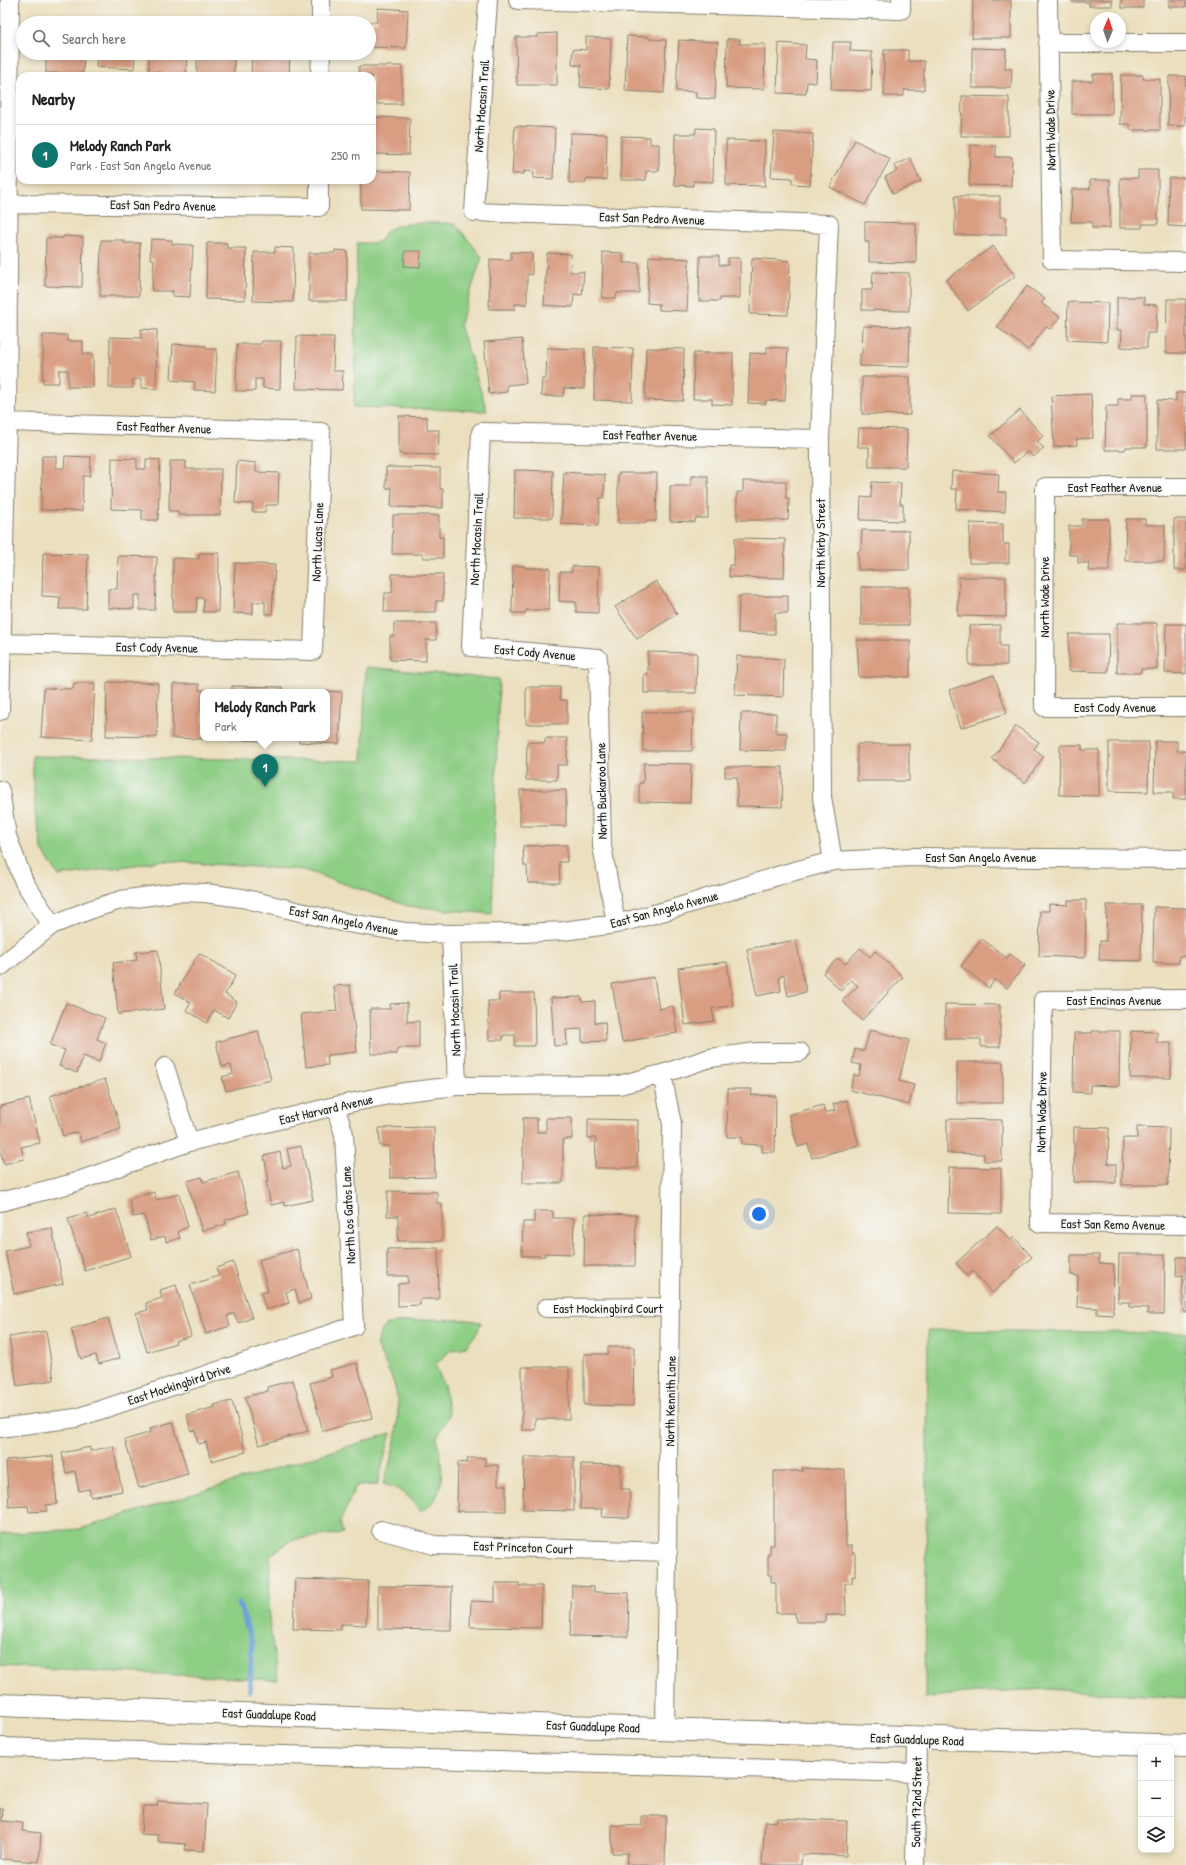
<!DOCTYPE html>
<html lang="en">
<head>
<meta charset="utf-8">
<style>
	:root { --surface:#fff; --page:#f6f6f6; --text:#222; --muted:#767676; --line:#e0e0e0; --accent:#0f766e }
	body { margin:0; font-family:"Patrick Hand",sans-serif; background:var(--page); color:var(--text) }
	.controls { position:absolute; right:12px; bottom:12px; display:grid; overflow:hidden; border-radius:8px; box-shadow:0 2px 6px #0003 }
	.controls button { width:36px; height:36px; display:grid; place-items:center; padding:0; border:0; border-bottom:1px solid var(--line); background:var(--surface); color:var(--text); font:20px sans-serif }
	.compass { position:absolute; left:1090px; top:12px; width:36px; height:36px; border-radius:50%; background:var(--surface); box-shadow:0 2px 6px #0003; rotate:2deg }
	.you { position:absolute; left:759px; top:1214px; width:14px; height:14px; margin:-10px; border:3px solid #fff; border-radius:50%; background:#1a73e8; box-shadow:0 0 0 6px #1a73e833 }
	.badge { display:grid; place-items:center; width:26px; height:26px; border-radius:50%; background:var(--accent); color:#fff; font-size:13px; font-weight:700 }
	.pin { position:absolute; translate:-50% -33px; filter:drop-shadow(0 1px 2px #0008) }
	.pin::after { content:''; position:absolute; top:21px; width:14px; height:12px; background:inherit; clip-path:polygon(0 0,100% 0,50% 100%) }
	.popup { position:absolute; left:200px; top:689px; width:130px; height:52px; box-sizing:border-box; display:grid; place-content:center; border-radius:8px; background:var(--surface); filter:drop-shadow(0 1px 3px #0005); font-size:13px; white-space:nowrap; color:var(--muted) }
	.popup b { font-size:15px; color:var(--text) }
	.popup::after { content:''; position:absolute; left:50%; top:100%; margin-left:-8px; border:8px solid transparent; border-top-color:var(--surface) }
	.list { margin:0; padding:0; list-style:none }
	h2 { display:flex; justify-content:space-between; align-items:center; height:52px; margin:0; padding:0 16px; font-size:17px }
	h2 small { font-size:13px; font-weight:400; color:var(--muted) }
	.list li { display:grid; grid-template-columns:26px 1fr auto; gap:12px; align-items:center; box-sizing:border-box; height:60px; padding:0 16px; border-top:1px solid var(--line) }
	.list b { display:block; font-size:15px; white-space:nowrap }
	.list p { margin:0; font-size:13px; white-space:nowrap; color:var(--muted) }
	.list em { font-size:13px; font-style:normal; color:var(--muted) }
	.icon { flex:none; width:22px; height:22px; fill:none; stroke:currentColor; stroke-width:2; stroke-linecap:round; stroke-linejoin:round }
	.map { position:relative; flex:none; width:1186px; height:1865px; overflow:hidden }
	.search { position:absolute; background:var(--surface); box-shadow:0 2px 6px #0003; left:16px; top:16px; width:360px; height:44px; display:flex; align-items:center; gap:10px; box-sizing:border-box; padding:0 14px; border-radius:22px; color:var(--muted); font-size:15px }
	.panel { position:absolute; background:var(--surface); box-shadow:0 2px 6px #0003; left:16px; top:72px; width:360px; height:112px; border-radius:12px }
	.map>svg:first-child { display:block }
</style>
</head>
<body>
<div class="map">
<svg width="1186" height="1865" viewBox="0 0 1186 1865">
	<rect width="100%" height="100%" fill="#f6f6f2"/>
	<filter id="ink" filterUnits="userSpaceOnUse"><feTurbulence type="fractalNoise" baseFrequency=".025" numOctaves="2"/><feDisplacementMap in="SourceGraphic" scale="8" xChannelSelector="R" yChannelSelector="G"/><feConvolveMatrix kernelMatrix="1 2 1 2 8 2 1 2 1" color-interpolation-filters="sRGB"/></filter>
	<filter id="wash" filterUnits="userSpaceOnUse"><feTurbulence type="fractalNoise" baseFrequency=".012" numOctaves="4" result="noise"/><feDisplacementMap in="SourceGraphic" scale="16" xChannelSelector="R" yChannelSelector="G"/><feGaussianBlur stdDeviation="0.9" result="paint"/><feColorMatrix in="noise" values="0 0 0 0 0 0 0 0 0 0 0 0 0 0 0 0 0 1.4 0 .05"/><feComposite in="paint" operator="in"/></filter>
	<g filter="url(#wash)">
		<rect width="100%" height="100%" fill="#ebdfbe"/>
		<path fill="#8ece85" stroke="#557550" d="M448 223 456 225 482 257 460 324 487 411 354 407 357 243H376L381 240C386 218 431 224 448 223Z
			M366 667 499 679 492 914 408 906 304 870 162 861 59 876 42 850 35 813 32 756 362 761Z
			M432 1319 469 1320 481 1322 478 1331 466 1347 451 1350 435 1365 444 1385 449 1415 436 1439C443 1457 445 1487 433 1502 430 1506 424 1509 420 1511 409 1495 402 1489 383 1484 393 1455 405 1412 393 1381 388 1369 382 1357 376 1345L380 1334 386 1324Z
			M928 1330 1186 1333V1699L1047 1689 966 1693 925 1698Z
			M391 1433 377 1485 356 1486 340 1522 343 1533 291 1540 270 1556 269 1620 278 1680 0 1666V1534L80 1529Z"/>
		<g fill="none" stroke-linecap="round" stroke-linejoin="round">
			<path stroke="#6fa1da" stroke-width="5" d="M239 1603 252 1643 250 1691"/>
		</g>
		<g id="blocks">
			<path fill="#d99d82" d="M973 0H1011V38H972Z
				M1072 0H1112V6H1089V2H1072Z
				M1121 0H1143V8H1121Z
				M1169 0H1186V7H1169Z
				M378 8 408 10 406 48 369 47V22H377Z
				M98 20 116 21V23H98Z
				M557 33V85H517L516 37H537V34Z
				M627 36 649 37V39L666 40 664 93 625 91Z
				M586 37 611 39 609 89 580 87 581 65H572L573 49 586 50Z
				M727 39H740L739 44H765L764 89 726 88Z
				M679 40 718 42 715 99 696 98V92L676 91Z
				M833 42H851L850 51 872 52 871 91 831 90Z
				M779 43 806 45 805 59 817 60 816 83 807 82 806 94 777 93Z
				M972 48 1006 49 1005 69H1012L1011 88H972Z
				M884 50H908V61H924V90H904V96H884Z
				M46 53H84L83 73H46Z
				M97 53H135L134 69 96 67Z
				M149 53H187L186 76H159L160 72 149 71Z
				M197 53H234V76H197Z
				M252 53H290L289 76 251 75Z
				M359 66H402V104H373L372 76H359Z
				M1093 74H1112V114H1072V81H1093Z
				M1121 75H1143V79H1160V130H1130V124H1120Z
				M1169 76H1186L1185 126H1168Z
				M962 96 1009 97V136H961Z
				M372 117 410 118 409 155 372 154Z
				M515 126 555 128 553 179 533 178 534 172 524 171V174H512Z
				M696 128 714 129 713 182 693 181V186L674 185 675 134H695Z
				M774 132 813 134 810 185 792 184V178L771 177Z
				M570 133 607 134 606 180 586 179V183H569Z
				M621 136 650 137V144H659V171H646V180H621Z
				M726 140 765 141V186L726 185Z
				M855 140 890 159 865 205 830 187Z
				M970 145 996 146V157H1012L1011 186 969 185Z
				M910 158 921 181 893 194 885 177 897 171 894 166Z
				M1138 170H1158V224H1142V228H1120V178H1138Z
				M372 171 410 172 409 210 361 209V180H372Z
				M1169 178H1186V227L1168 226Z
				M1090 180H1110V228H1092V222H1071L1072 189H1090Z
				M955 196H1000V217H1006V235H955Z
				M865 222 916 223V263L869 262V242H865Z
				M63 236 83 237 82 287 45 286 46 238H63Z
				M151 239 172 240V244L193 245 190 297 172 296 173 291H152L154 259H150Z
				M101 240H124V243H140L139 296H100Z
				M207 243H227V248H246L245 300 206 299Z
				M993 246 1015 276 968 311 946 280Z
				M275 247 294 248 293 302 253 301 254 252H275Z
				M335 250 347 251V301H309V253H335Z
				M405 251H421L420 267 404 266Z
				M511 252 532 253V275L527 274V304H515V309H489L490 259 511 260Z
				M603 252 623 253V263H639V293H617L616 298H602Z
				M547 253 571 254 570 272H584L582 295 574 294 573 307 544 305Z
				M649 256 689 259 687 311 659 310V304L647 303Z
				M700 256H719V265H728V258H740V298H720V301H699Z
				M752 258 790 261 788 315 750 314Z
				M873 272 909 273V311L862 310V290H872Z
				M1027 286 1045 299 1041 303 1060 317 1050 329 1046 327 1028 350 997 327Z
				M1117 297H1144V304L1157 305 1156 333H1147V348L1121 347 1122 330H1117Z
				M1167 299H1186V353H1166Z
				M1068 302 1108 303 1107 342 1067 340Z
				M863 326 910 327 909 367 860 366V354H862Z
				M141 329 157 330 156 389 141 388V379H133V388H109L110 337 141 338Z
				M43 335H67V341H83V354H93V387H68V370H59V383H43Z
				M297 336 334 337 333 371H343L342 390 296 389Z
				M522 339 526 383 507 385V392L489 394 484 342Z
				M262 341H281L280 389 263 388V379H255V391H236L237 344H261Z
				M173 344 206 346V349H217L215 391 194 390 195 382 171 380Z
				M594 347 633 348 632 401 594 400Z
				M767 347 788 348 785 401 766 400V404L748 403 750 353 767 354Z
				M547 348 585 349 584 389 564 388 563 396H541L542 379H546Z
				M646 348 684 349 683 401 645 400Z
				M694 353H733L732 405 712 404V399H693Z
				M862 377H910V415L862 414Z
				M1176 393H1186V449H1157V400L1176 401Z
				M1091 394 1093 438 1076 439 1077 445 1054 447 1051 396Z
				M1132 394H1147V447H1126L1125 450H1105L1106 406H1118V399H1132Z
				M1020 410 1043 436 1037 442 1044 448 1033 457 1028 451 1014 463 990 436Z
				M399 416 427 417V430H439L438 455 399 454Z
				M859 428 907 429 906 467H869V447H858Z
				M42 456H56V468H64L65 456 91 457 90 476H83L82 511 41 510Z
				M112 458 137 459V469H146V459L160 460 158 520H142V510L111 509Z
				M170 461H186V469H221L220 515H178V511H169Z
				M237 461 256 463V472L279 473 278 505H266L265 512H252L253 504 235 503Z
				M386 467 440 468V489H443V508L391 507 392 488H386Z
				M515 470 553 471 552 518H514Z
				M952 471 999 474 998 492H1006L1005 512 956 509 957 489H951Z
				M564 472 605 475 604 498H600L598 526 561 524Z
				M618 473H657L656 521H646V523H618Z
				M691 476H708V518H695V522L670 521V486H691Z
				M743 481H786V498L789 499 788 520H737V492H743Z
				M872 482 901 483 900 504H903V521L860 520 861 497 871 498Z
				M393 515H439V537H443V558H423V554H392Z
				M1082 519H1109V571H1088L1089 563H1078V555H1069V526H1082Z
				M1126 519H1145V525H1165L1164 561H1125Z
				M1174 519H1186V570H1174Z
				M970 523 1003 524V544H1009V563H969Z
				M862 530 909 531V570H858V551L861 550Z
				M735 538 785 539 784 578 729 577V565H734Z
				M43 553 88 554 86 609H59L60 597 42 596Z
				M199 553H219L218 612H203L204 598H197L196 612H173V558L199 559Z
				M118 556 157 557 155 610H140V595H134V609L108 608V589H117Z
				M235 563 275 565 272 614H265V602H253V614L233 613Z
				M513 566H525V568H550L549 610H526V613H512Z
				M572 566 599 567 598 613 576 612V602L559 601 560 572H572Z
				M392 574H443V601H436V612H384L385 593H392Z
				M959 577H1006V617L958 616Z
				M656 581 677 614 637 639 615 607Z
				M861 587H909V625H861Z
				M739 596H788V613H775V634L738 633Z
				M394 623H436V640H426V661L390 660V636H394Z
				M1117 623H1157V669H1141L1140 673H1117Z
				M1166 624H1186V674L1165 673Z
				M1000 625V646H1007V665H969V626Z
				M1069 634H1109L1108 672 1068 671Z
				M857 640H910V677H859Z
				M648 652 697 653 696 693H644V674H648Z
				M737 656 784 659 783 697 735 695Z
				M994 675 1007 713 961 728 949 690Z
				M107 682 158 683 157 737 106 736Z
				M74 683H95L92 740 41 737 44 688 73 689Z
				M173 684H199V690H222V692H203V739L172 738Z
				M232 686 282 687V692H232Z
				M526 687H560V700H567V724H526Z
				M327 691 342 692 339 744 299 742V738H327Z
				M642 712H693L692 751H643Z
				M741 713H776V733H787L786 751 740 750Z
				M1016 726 1039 742 1034 749 1044 756 1025 783 992 759Z
				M231 738H270V741L231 740Z
				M545 738H567V765H557V780H526L527 742 545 743Z
				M1155 741H1177V751H1186V799H1173V792H1154Z
				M1109 742H1149L1148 792 1109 791Z
				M857 744H909V781H857Z
				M1060 745H1082V750H1099V796L1059 795Z
				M644 763 691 764 690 803 639 802V783H643Z
				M725 767H783L782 807 737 806V777H725Z
				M520 790H566V826H520Z
				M567 845V862H559L560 883H528L527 866H524L523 846Z
				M1068 900H1086L1085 958 1039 956 1040 911H1049V904L1068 905Z
				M1107 905H1142L1141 961 1099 960 1100 941H1106Z
				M1154 907 1186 908V956H1179V963H1153Z
				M982 939 1007 958 1010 954 1025 965 1007 988 995 979 989 988 961 966Z
				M796 940 806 992 788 996 784 975 779 977 781 991 757 996 747 949Z
				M860 948 870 957 875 951 903 977 862 1020 842 1001 858 986 851 980 841 991 823 973 838 958 845 964Z
				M158 950 164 1009 118 1014 113 963 137 960 136 952Z
				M199 953 236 975 225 994 237 1002 228 1018 214 1010 207 1023 186 1010 191 1003 175 993Z
				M727 962 733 1006 712 1008 714 1021 685 1025 678 968Z
				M654 977 659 1009 673 1006 677 1033 622 1042 612 984Z
				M350 985 357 1052 327 1055 328 1065 306 1067 301 1014 337 1011 334 986Z
				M499 993H534L535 1046H515V1035H503V1040H489L488 1001H499Z
				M581 997 582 1002 595 1001V1023L605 1022 606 1041 582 1042V1029L566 1030 567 1045 554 1046 551 998Z
				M66 1003 105 1018 97 1039 106 1043 99 1062 83 1056 77 1073 59 1066 65 1050 50 1045Z
				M407 1003V1022L419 1021V1048H397V1054H371L370 1009H390V1004Z
				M945 1004 1000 1005V1047H981V1039H945Z
				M870 1030 909 1040 899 1081 914 1085 909 1105 850 1090 854 1075 859 1076 861 1065 852 1063 855 1049 864 1051Z
				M258 1031 271 1080 226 1091 222 1077 233 1074 231 1065 222 1067 216 1042Z
				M1092 1031H1120L1119 1086 1090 1085V1093L1073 1092 1074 1033H1092Z
				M1131 1031 1157 1032V1043H1171V1078H1130Z
				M957 1062H1003V1103H957Z
				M105 1079 121 1129 81 1142 78 1132 63 1136 50 1096Z
				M728 1089H752L751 1095 776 1096 775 1152H762V1145L742 1144V1137H727Z
				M29 1099 40 1143 21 1147 24 1159 4 1164 0 1150V1106Z
				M847 1100 859 1145 812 1158 808 1144 798 1147 789 1115 823 1105 825 1113 835 1110 833 1104Z
				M523 1118H537V1132H546V1118H572V1139H563V1183H523Z
				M588 1119 638 1120 637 1168H595L596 1138H588Z
				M947 1119 1002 1120V1161H984V1154L947 1153Z
				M434 1127 435 1177 390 1178 389 1146H380L379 1128Z
				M1074 1127 1109 1128 1108 1164H1116V1183L1074 1182Z
				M1137 1127 1169 1128 1168 1185H1122L1123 1138H1137Z
				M301 1146 313 1200 285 1206 284 1202 271 1205 266 1181H269L264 1156 280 1152 283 1168 291 1166 287 1149Z
				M949 1167 1001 1168V1214L948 1213Z
				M238 1172 249 1213 225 1220 226 1224 202 1231 187 1181 202 1177 203 1182Z
				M388 1191 437 1192V1203H442V1241H398V1216H387Z
				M154 1192 156 1200 179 1194 188 1227 178 1231 180 1238 166 1242 165 1236 151 1240 144 1215 133 1217 129 1199Z
				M116 1209 131 1256 85 1271 68 1219 87 1213 89 1218Z
				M534 1211H553V1218H574L573 1254 545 1253V1256H522L523 1222H534Z
				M585 1214 636 1215 635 1266H584Z
				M997 1226 1011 1240 1014 1237 1032 1257 992 1293 973 1271 967 1276 956 1263Z
				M52 1228 63 1284 14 1294 5 1251 29 1246 26 1232Z
				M438 1248 439 1299H420V1305L398 1306V1284L408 1283V1276H387V1249Z
				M297 1249 311 1299 299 1303 295 1289 286 1292 289 1303 266 1310 261 1293 268 1291 259 1260Z
				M1119 1254H1165L1164 1314H1147L1148 1308 1129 1307V1302H1118Z
				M1071 1255H1099V1263L1114 1264 1113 1315 1097 1314V1308L1077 1307 1078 1276 1071 1275Z
				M1177 1257H1186V1312H1183V1275L1176 1276Z
				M233 1262 252 1318 238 1323 234 1313 227 1316 230 1326 206 1334 190 1285 219 1276 216 1268Z
				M176 1285 191 1336 175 1341 176 1343 147 1352 136 1313 148 1310 146 1303 162 1298 160 1290Z
				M108 1318 120 1358 99 1364 96 1355 81 1359 71 1329Z
				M46 1331 54 1380 17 1386 9 1337Z
				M608 1347H634L633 1406 584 1405V1354H608Z
				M357 1363 372 1418 323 1431 310 1383 332 1377 330 1370Z
				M522 1367H569V1419H535V1430H522Z
				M293 1380 308 1431 259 1445 245 1397 268 1391 267 1387Z
				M232 1401 246 1452 211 1461 206 1442 198 1444 195 1430 191 1431 187 1415 215 1407 214 1405Z
				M173 1422 188 1474 139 1488 125 1440 151 1432 150 1428Z
				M113 1446 122 1491 91 1497 89 1489 79 1491 75 1471 66 1473 62 1453 90 1447V1451Z
				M53 1456 57 1504 46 1505 47 1511 29 1512 28 1506 9 1507 6 1460Z
				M524 1457H574V1511L523 1510Z
				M468 1458H485V1465H498V1485H506V1511H457L458 1462 467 1463Z
				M581 1464 621 1465V1489H630L629 1518 602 1517 603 1509H580Z
				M802 1468 845 1470 846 1546H852V1553H855V1577L852 1576V1583H845L846 1615H826V1622H796L795 1613H776V1582H771V1575H768V1554H770V1545H774V1471H803Z
				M295 1579 368 1581 366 1625 341 1624V1630L293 1629Z
				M495 1583H519V1586H542L541 1628 470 1627 471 1601 495 1602Z
				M378 1586 452 1587 451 1630 378 1629Z
				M572 1586 594 1587V1592L629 1593 628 1637 570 1636Z
				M158 1801 207 1804 204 1851 185 1850 186 1844 158 1842V1835L141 1834 143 1806H157Z
				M0 1809H3L2 1821 23 1823 22 1831 41 1833 39 1862 0 1859Z
				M642 1816H666L665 1865H627L628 1853H612V1825L642 1826Z
				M777 1818 847 1821 846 1856 802 1854 801 1865H762L765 1821 776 1822Z"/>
		</g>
	</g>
	<g filter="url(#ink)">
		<use href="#blocks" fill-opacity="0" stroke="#847e6d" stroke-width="1"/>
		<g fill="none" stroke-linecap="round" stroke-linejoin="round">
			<defs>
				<path id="minor" d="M488 0 474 212 829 224 820 439 822 797 833 861
					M518 0 901 10V0
					M1048 0 1052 260 1186 262
					M321 23V0
					M1048 43H1186
					M320 76 321 53
					M8 204 319 207V180
					M1186 487H1045L1044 707H1186
					M1 643 313 651 321 432 7 422
					M0 711 7 422 10 0
					M0 790 7 836 24 882 52 925
					M616 924 602 846 598 658 471 647 481 432 820 439
					M451 934 457 1086
					M0 967 52 925 92 909 121 900 178 892 205 893 242 898 342 922 405 932 451 934 523 933 563 931 616 924 669 910 787 873 833 861 912 857 1186 859
					M1186 999 1043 1000 1040 1223 1186 1225
					M165 1067 189 1142
					M662 1074 672 1124 665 1728
					M0 1202 70 1184 189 1142 335 1106 404 1092 457 1086 619 1085 662 1074 710 1058 757 1052H800
					M546 1308 670 1307
					M0 1428 76 1418 354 1326 344 1134 335 1106
					M381 1530 434 1545 668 1552
					M0 1747 917 1773
					M915 1865 917 1739"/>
				<path id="secondary" d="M0 1705C395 1719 791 1736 1186 1746"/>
			</defs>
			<use href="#minor" stroke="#847e6d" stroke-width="20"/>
			<use href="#secondary" stroke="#847e6d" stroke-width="24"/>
			<use href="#minor" stroke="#fff" stroke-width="18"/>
			<use href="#secondary" stroke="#fff" stroke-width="22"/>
		</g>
	</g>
	<g text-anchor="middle" stroke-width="3" stroke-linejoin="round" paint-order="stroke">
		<g font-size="13" fill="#1c1c1c" stroke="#f6f6f2">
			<text transform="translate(481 106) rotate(-86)" y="5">North Mocasin Trail</text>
			<text transform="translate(1050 130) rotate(-91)" y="5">North Wade Drive</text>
			<text transform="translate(163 205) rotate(1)" y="5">East San Pedro Avenue</text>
			<text transform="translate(652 218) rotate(2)" y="5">East San Pedro Avenue</text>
			<text transform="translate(164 427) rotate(2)" y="5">East Feather Avenue</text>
			<text transform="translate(650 435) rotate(1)" y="5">East Feather Avenue</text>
			<text x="1115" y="492">East Feather Avenue</text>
			<text transform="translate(476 539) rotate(-87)" y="5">North Mocasin Trail</text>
			<text transform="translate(317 542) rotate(-88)" y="5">North Lucas Lane</text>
			<text transform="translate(820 543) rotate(-90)" y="5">North Kirby Street</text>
			<text transform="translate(1044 597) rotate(-90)" y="5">North Wade Drive</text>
			<text transform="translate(157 647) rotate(1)" y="5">East Cody Avenue</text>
			<text transform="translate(535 652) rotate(5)" y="5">East Cody Avenue</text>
			<text x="1115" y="712">East Cody Avenue</text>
			<text transform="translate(601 791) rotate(-91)" y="5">North Buckaroo Lane</text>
			<text x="981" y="862">East San Angelo Avenue</text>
			<text transform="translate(664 909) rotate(-15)" y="5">East San Angelo Avenue</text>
			<text transform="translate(344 920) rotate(11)" y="5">East San Angelo Avenue</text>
			<text x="1114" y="1005">East Encinas Avenue</text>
			<text transform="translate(454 1010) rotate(-92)" y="5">North Mocasin Trail</text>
			<text transform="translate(326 1109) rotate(-13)" y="5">East Harvard Avenue</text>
			<text transform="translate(1041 1112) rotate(-89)" y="5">North Wade Drive</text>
			<text transform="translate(348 1215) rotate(-93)" y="5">North Los Gatos Lane</text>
			<text transform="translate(1113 1224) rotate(1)" y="5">East San Remo Avenue</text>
			<text x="608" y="1313">East Mockingbird Court</text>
			<text transform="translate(179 1384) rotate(-18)" y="5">East Mockingbird Drive</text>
			<text transform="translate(670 1401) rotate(-89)" y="5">North Kennith Lane</text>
			<text transform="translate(523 1547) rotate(2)" y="5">East Princeton Court</text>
			<text transform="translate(269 1714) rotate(2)" y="5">East Guadalupe Road</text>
			<text transform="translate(593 1726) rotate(2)" y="5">East Guadalupe Road</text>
			<text transform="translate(917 1739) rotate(2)" y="5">East Guadalupe Road</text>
			<text transform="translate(916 1802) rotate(-89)" y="5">South 172nd Street</text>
		</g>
	</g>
</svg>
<div class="controls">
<button>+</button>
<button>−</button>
<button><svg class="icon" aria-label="layers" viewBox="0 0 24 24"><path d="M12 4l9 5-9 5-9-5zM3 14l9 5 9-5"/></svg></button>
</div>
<svg class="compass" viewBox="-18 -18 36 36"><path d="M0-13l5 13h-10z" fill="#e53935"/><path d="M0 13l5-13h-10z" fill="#767676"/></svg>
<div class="you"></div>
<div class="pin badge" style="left:265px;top:787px">1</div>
<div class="popup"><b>Melody Ranch Park</b>Park</div>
<div class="search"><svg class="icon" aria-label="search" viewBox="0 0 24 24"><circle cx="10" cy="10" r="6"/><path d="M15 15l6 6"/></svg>Search here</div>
<section class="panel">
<h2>Nearby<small></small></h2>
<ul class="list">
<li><span class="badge">1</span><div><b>Melody Ranch Park</b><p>Park · East San Angelo Avenue</p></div><em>250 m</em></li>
</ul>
</section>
</div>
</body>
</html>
